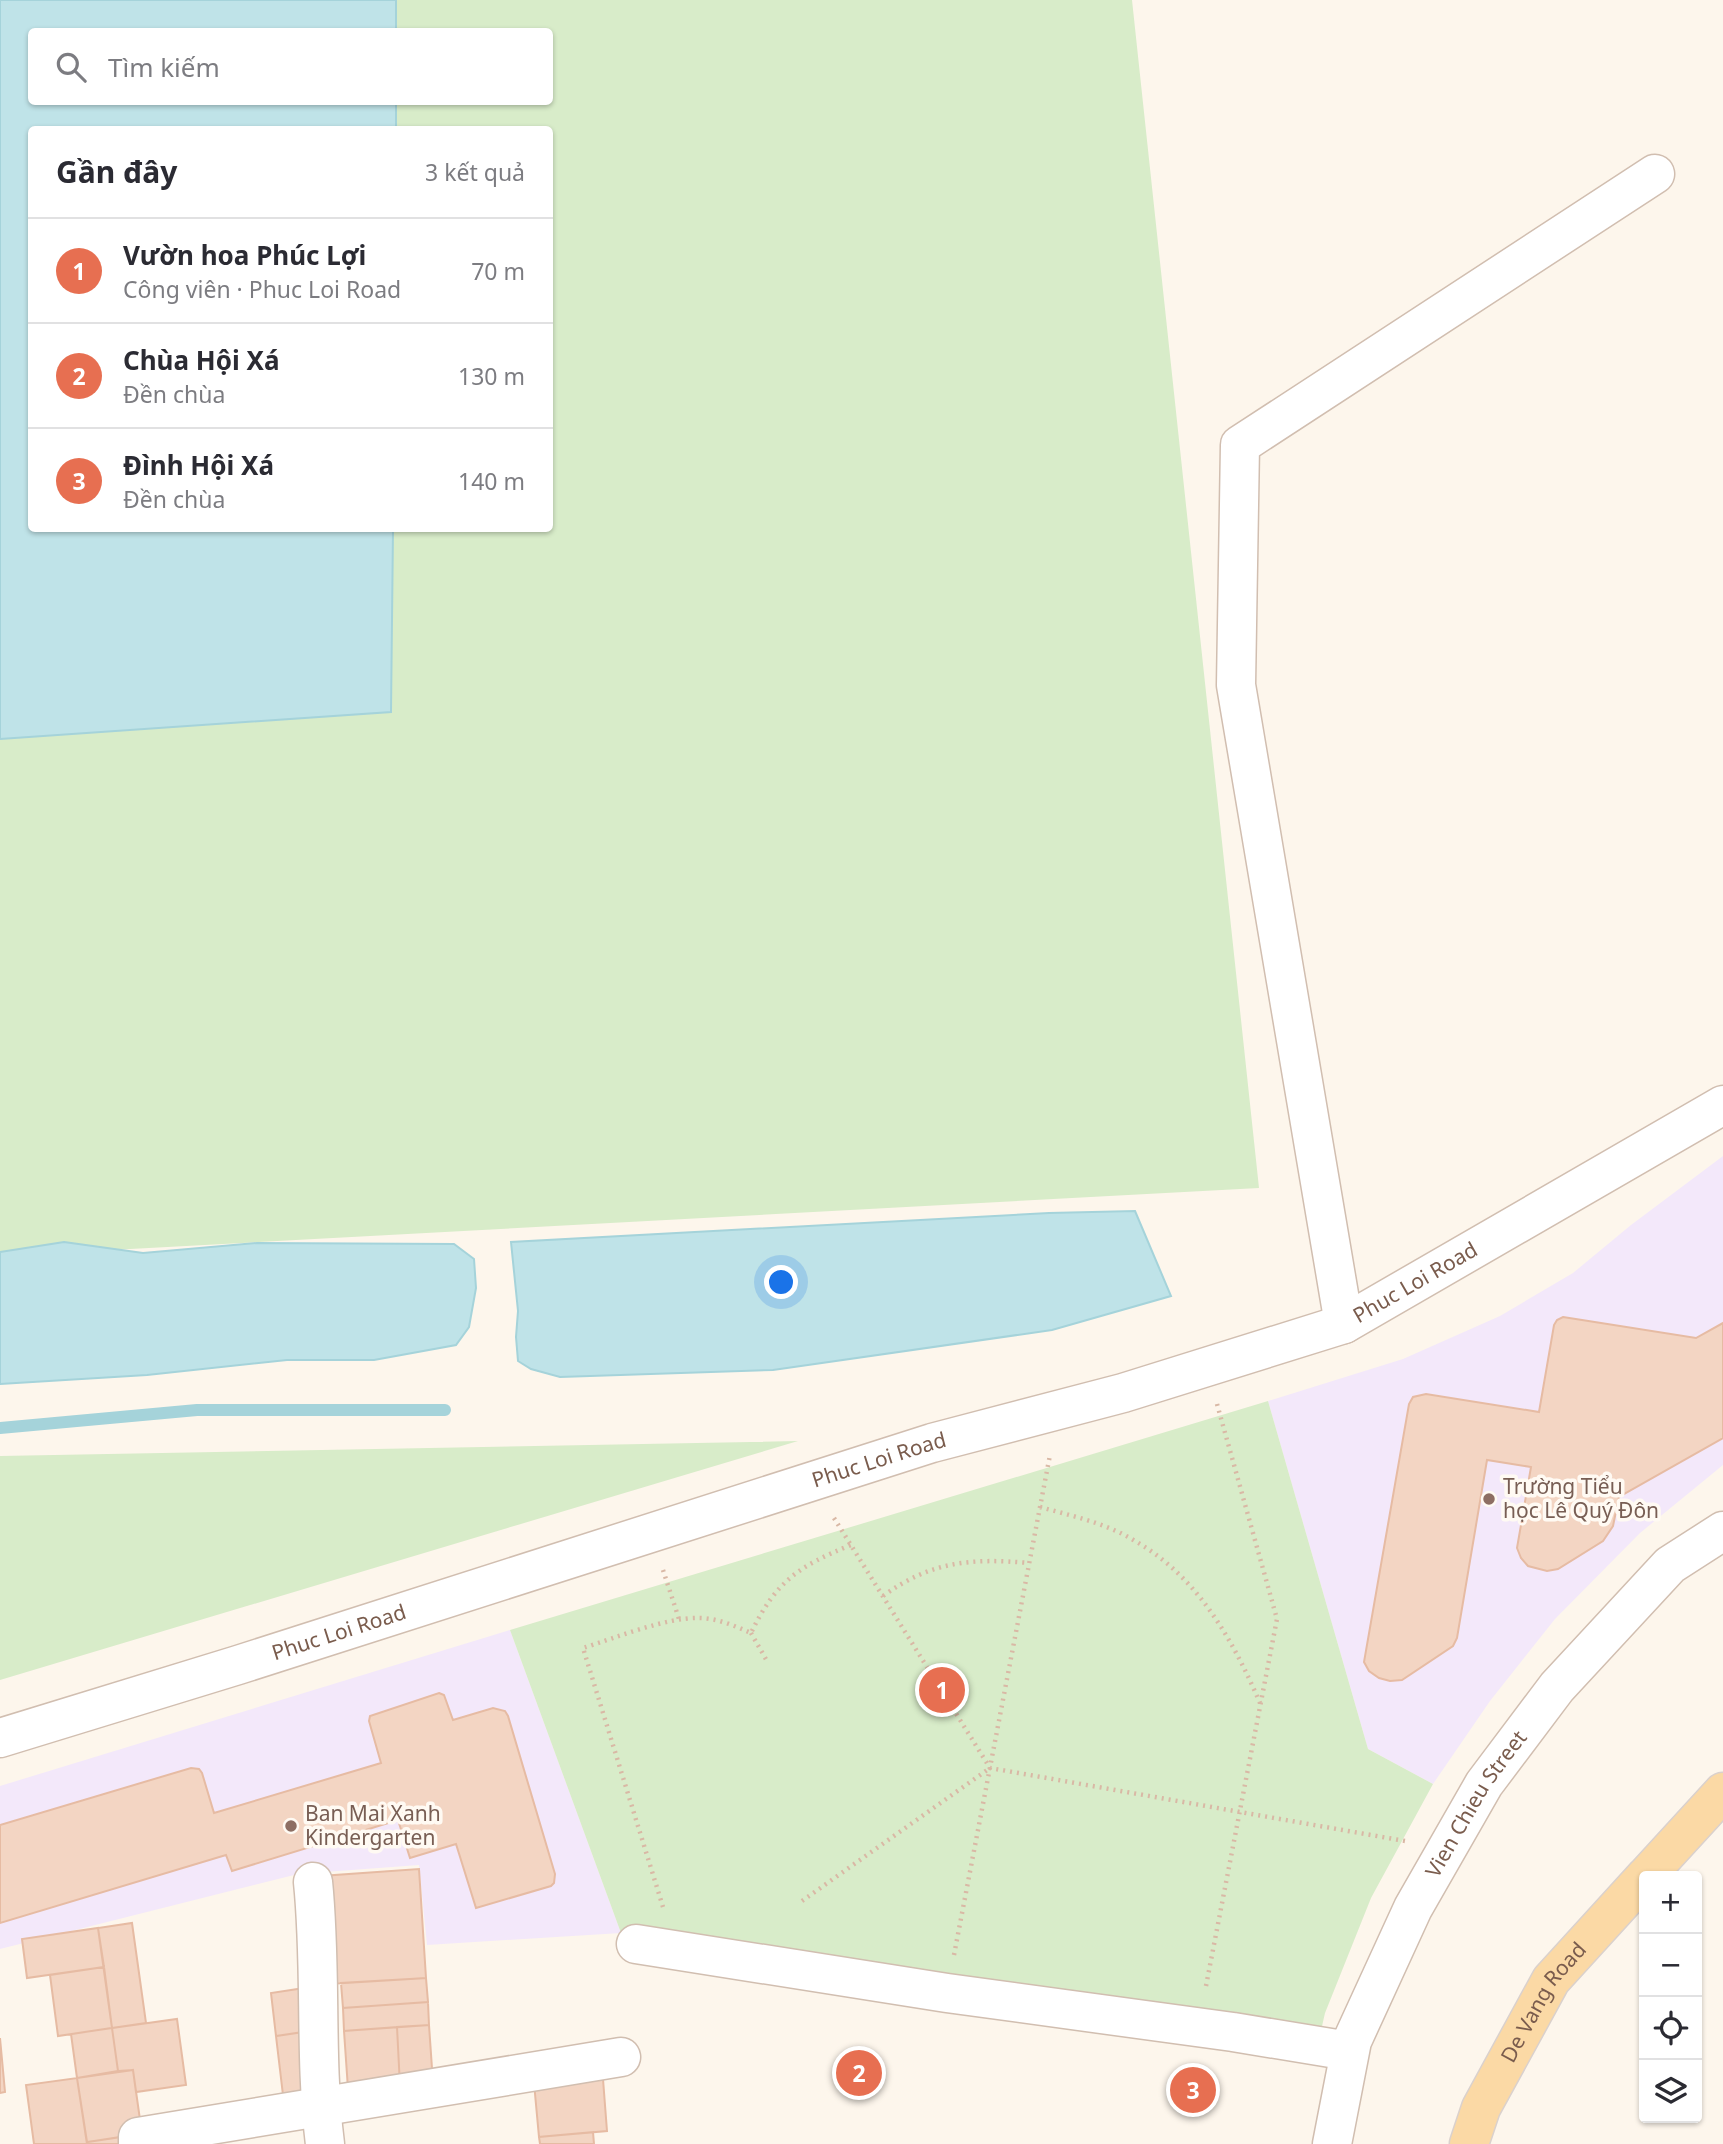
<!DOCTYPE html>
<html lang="vi">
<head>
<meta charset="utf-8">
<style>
	:root { --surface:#fff; --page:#f2f2f3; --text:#2b2b33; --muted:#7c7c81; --line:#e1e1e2; --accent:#e76f51 }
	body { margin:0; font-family:"Noto Sans",sans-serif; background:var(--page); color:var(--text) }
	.controls { position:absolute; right:21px; bottom:21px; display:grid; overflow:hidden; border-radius:7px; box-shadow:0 2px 5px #0004 }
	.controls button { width:63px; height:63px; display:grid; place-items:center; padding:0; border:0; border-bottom:2px solid var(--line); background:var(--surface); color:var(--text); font:35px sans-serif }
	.you { position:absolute; left:782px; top:1283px; width:24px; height:24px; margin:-18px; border:5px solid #fff; border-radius:50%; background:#1a73e8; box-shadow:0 0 0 10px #1a73e833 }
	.badge { display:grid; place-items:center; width:46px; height:46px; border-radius:50%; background:var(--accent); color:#fff; font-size:23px; font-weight:700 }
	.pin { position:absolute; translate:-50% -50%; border:4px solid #fff; box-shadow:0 2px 7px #0006 }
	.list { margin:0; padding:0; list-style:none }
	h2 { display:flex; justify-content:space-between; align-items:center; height:91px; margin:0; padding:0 28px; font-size:30px }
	h2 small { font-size:23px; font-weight:400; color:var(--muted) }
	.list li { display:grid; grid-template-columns:46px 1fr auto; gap:21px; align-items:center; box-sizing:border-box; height:105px; padding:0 28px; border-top:2px solid var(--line) }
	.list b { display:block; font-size:26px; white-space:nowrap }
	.list p { margin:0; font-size:23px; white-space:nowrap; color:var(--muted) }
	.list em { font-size:23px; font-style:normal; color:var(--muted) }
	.icon { flex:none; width:38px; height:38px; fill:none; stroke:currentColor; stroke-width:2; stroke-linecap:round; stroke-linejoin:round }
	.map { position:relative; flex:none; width:1723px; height:2144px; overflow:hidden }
	.search { position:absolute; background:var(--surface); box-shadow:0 2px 5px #0004; left:28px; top:28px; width:525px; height:77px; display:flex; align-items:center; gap:18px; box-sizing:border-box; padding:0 24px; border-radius:7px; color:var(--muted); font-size:26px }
	.panel { position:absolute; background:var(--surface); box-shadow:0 2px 5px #0004; left:28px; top:126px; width:525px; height:406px; border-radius:7px }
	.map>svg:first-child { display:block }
</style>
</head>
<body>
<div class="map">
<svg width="1723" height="2144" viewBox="0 0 1723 2144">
	<rect width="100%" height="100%" fill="#fdf6ec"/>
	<path fill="#f3e8fa" d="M1723 1156V1465L1640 1533 1555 1619 1490 1701 1433 1784 1368 1749 1268 1401 1403 1359 1500 1316 1573 1273 1631 1225Z
		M510 1630 621 1933 427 1945 419 1865 298 1874 0 1949V1786Z"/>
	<path fill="#d8ecc9" d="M396 0H1132L1259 1188 0 1256V739L391 712 393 529 550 528V130L396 129V102H550V32L396 31Z
		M1268 1401 1368 1749 1433 1784 1371 1898 1325 2013 1320 2035 621 1933 510 1630Z
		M798 1441 0 1680V1456Z"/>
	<path fill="#bfe3e8" stroke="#a5d3da" stroke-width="2" d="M0 0H396V31L32 32V102H396V129L32 130V528L393 529 391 712 0 739Z
		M1135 1211 1171 1296 1052 1330 773 1370 560 1377 531 1369 518 1361 516 1337 518 1311 511 1242 1049 1213Z
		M64 1242 143 1253 257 1243 454 1244 474 1259 476 1288 469 1327 456 1345 374 1360H287L147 1375 0 1384V1252Z"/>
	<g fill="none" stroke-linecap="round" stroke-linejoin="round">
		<path stroke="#a5d3da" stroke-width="12" d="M0 1428 197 1410H445"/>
	</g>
	<path fill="#f3d5c3" stroke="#e6bba3" stroke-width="2" d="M1563 1317 1696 1338 1723 1323V1438L1619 1497 1613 1526 1603 1541 1558 1569 1547 1571 1528 1566 1521 1558 1517 1548 1531 1467 1487 1460 1457 1638 1453 1646 1402 1680 1390 1681 1379 1678 1369 1671 1364 1662 1409 1404 1413 1397 1426 1394 1539 1412 1554 1325 1557 1320Z
		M439 1693 444 1695 453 1720 493 1708 505 1711 508 1716 555 1874 554 1883 551 1886 476 1908 456 1844 410 1858 398 1820 232 1871 226 1855 0 1923V1825L191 1768 199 1769 202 1773 214 1813 381 1763 369 1721 370 1716Z
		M419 1869 426 1978 329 1984 321 1876Z
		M132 1923 146 2023 112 2028 98 1928Z
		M98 1928 104 1967 27 1978 22 1939Z
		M104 1967 112 2028 58 2036 50 1975Z
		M426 1978 428 2002 343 2008 341 1983Z
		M311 1987 317 2030 276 2036 271 1993Z
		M428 2002 429 2025 344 2031 343 2008Z
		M177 2019 186 2085 136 2092 133 2070 118 2071 112 2028Z
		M429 2025 433 2083 400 2086 397 2027Z
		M397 2027 400 2086 348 2089 344 2031Z
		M112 2028 118 2071 77 2078 71 2034Z
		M310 2031 317 2091 283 2095 276 2036Z
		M0 2038 5 2092 0 2093Z
		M602 2066 607 2131 539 2137 533 2072Z
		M133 2070 142 2134 87 2142 77 2078Z
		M77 2078 87 2144H34L26 2085Z
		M593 2132 594 2144H540L539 2137Z
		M127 2136 128 2144H87V2142Z"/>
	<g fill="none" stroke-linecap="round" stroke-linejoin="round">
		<defs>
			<g id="minor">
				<path d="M1344 1324 1236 685 1240 445 1655 174"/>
				<path id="s1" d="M0 1738 238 1665 932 1443 1123 1393 1344 1324 1723 1105"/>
				<path d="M313 1882C322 1969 314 2057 325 2144"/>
				<path d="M636 1944 947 1993 1233 2032 1349 2051"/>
				<path d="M138 2144V2137L621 2057"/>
				<path id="s2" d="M1332 2144 1352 2041 1413 1908 1484 1784 1557 1687 1670 1565 1723 1531"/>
			</g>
			<g id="major">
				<path d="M1646 1876 1723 1792"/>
				<path id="s3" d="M1469 2144 1481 2108 1551 1980 1644 1878"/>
			</g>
		</defs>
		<use href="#minor" stroke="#d1beb0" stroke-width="41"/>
		<use href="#major" stroke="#dad1cd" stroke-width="41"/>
		<path stroke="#d9b8a5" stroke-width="4.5" stroke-dasharray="2 5" stroke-linecap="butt" d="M1040 1507C1072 1516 1106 1523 1135 1541 1197 1576 1233 1640 1260 1703
			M834 1518 990 1768 1405 1841
			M663 1570 679 1619
			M883 1596C931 1561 972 1558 1029 1563
			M751 1633 767 1661
			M802 1901 990 1768
			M663 1907 583 1648C615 1638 667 1617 699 1618 717 1618 735 1626 751 1633 776 1581 799 1566 851 1545
			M954 1955 1050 1455
			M1206 1986 1277 1619 1217 1404"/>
		<use href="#minor" stroke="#fff" stroke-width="38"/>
		<use href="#major" stroke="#fbd9a5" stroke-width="38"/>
	</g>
	<g fill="#8d6e63" stroke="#fffaf3" stroke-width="2.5">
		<circle cx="1489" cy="1499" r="7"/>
		<circle cx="291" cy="1826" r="7"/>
	</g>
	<g text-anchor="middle" stroke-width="7" stroke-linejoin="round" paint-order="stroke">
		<g font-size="21" fill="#7a5c4d" stroke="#fffaf3">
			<text dy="7" stroke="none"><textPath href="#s1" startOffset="1489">Phuc Loi Road</textPath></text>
			<text dy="7" stroke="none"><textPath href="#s1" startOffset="922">Phuc Loi Road</textPath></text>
			<text dy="7" stroke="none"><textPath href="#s1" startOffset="355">Phuc Loi Road</textPath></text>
			<text dy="7" stroke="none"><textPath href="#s2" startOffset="373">Vien Chieu Street</textPath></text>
			<text dy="7" stroke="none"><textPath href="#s3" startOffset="161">De Vang Road</textPath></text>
		</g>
		<g font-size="21" fill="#785e54" stroke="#fffaf3" text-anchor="start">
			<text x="1503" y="1494">Trường Tiểu<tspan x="1503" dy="24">học Lê Quý Đôn</tspan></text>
			<text x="305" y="1821">Ban Mai Xanh<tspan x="305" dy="24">Kindergarten</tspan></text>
		</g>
	</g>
</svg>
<div class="controls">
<button>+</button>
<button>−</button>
<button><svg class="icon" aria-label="locate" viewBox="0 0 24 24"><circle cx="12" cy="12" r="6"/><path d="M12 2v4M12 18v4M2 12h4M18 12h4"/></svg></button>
<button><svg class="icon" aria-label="layers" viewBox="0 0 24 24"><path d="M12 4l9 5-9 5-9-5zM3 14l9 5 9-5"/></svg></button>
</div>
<div class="you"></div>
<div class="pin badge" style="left:942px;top:1690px">1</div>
<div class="pin badge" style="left:859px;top:2073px">2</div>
<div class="pin badge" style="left:1193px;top:2090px">3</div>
<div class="search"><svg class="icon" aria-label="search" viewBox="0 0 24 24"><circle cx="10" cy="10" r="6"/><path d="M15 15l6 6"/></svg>Tìm kiếm</div>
<section class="panel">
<h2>Gần đây<small>3 kết quả</small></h2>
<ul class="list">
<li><span class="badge">1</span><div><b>Vườn hoa Phúc Lợi</b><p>Công viên · Phuc Loi Road</p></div><em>70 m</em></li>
<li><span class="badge">2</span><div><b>Chùa Hội Xá</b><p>Đền chùa</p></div><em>130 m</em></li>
<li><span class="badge">3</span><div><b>Đình Hội Xá</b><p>Đền chùa</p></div><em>140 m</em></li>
</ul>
</section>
</div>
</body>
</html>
